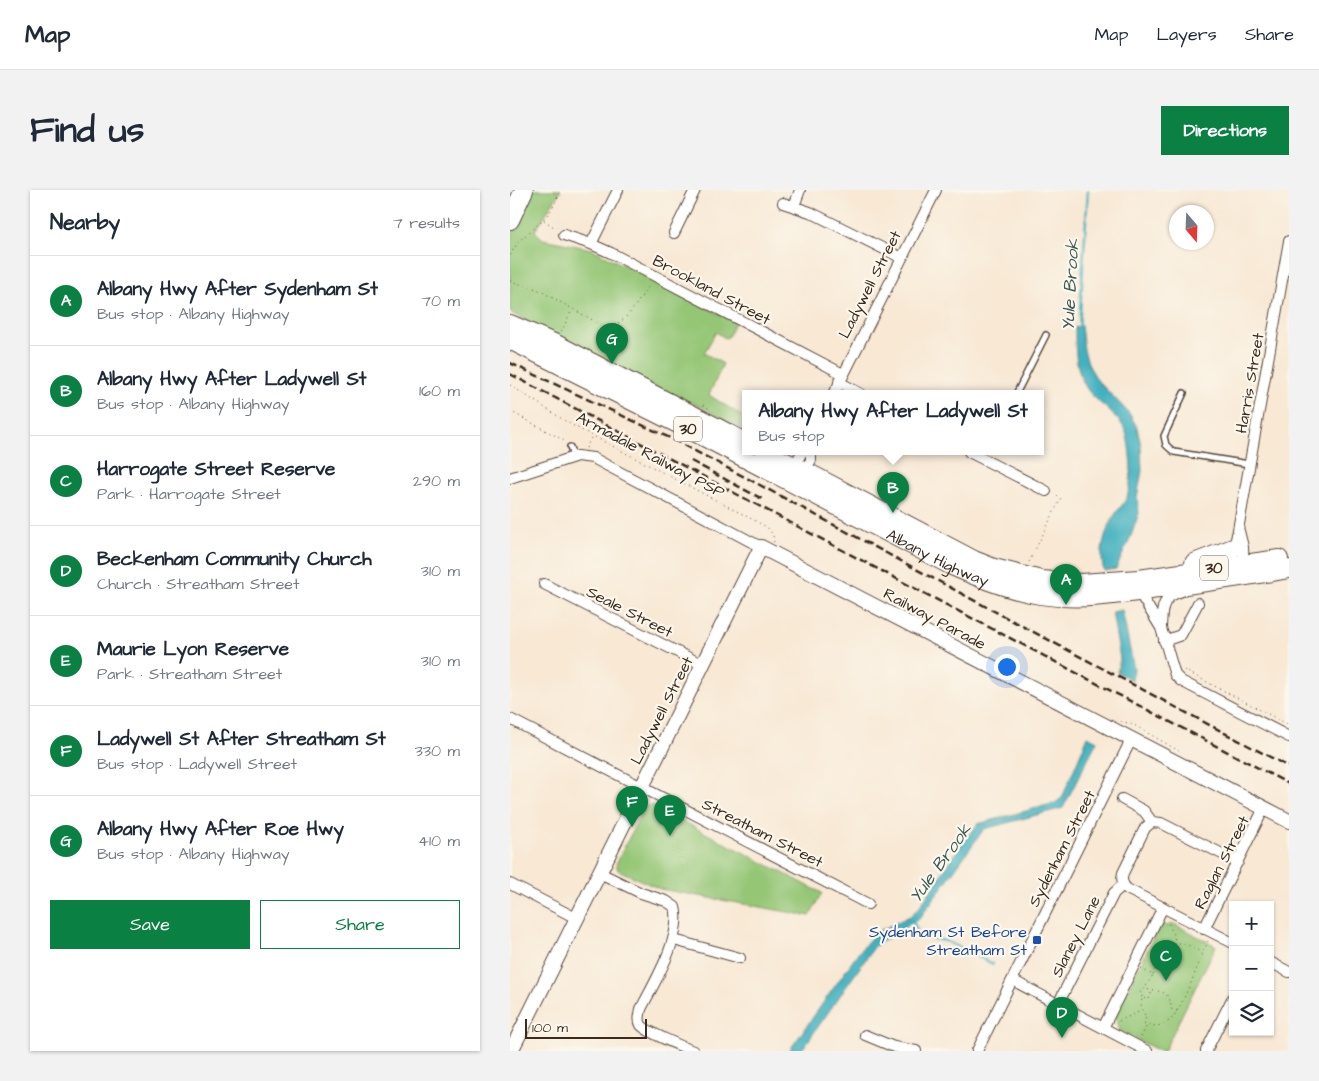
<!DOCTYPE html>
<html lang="en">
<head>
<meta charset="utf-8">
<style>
	:root { --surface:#fff; --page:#f2f2f3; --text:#1f2937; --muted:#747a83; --line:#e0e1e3; --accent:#0b8043 }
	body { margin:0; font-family:"Architects Daughter",sans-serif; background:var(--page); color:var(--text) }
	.controls { position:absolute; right:15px; bottom:15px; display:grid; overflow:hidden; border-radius:0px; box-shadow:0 1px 4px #0004 }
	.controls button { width:45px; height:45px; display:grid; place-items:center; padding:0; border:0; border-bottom:1px solid var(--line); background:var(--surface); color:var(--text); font:25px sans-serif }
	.compass { position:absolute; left:659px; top:15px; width:45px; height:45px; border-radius:50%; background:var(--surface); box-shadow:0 1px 4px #0004; rotate:161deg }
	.scale { position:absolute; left:15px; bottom:12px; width:122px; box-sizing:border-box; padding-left:5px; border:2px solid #3b2a1e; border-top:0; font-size:14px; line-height:18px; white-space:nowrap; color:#3b2a1e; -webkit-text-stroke:4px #fbf7ec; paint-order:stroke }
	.you { position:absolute; left:496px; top:476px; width:18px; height:18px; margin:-12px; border:4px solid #fff; border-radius:50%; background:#1a73e8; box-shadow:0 0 0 8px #1a73e833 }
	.badge { display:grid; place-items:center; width:32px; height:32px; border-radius:50%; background:var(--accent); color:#fff; font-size:16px; font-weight:700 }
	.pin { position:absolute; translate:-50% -41px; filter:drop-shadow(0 1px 2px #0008) }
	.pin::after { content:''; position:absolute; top:26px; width:18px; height:15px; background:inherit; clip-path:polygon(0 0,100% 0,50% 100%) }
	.popup { position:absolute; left:232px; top:200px; width:302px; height:65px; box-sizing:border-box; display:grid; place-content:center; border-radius:0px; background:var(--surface); filter:drop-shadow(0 1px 4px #0005); font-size:16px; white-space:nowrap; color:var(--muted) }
	.popup b { font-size:19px; color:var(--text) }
	.popup::after { content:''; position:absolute; left:50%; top:100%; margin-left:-10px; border:10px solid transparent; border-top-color:var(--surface) }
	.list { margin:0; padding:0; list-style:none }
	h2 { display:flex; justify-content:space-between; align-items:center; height:65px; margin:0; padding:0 20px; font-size:21px }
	h2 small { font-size:16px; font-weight:400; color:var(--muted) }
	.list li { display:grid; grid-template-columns:32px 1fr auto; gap:15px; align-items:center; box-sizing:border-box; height:90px; padding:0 20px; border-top:1px solid var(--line) }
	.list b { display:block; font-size:19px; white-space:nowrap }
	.list p { margin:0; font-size:16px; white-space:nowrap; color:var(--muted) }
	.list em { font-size:16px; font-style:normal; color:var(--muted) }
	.actions { display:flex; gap:10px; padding:15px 20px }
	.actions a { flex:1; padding:11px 0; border:1px solid var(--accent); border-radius:0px; text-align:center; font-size:18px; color:var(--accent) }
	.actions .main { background:var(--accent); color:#fff }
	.icon { flex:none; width:28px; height:28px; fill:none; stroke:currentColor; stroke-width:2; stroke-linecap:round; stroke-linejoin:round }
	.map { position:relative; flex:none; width:779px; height:861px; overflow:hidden; border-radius:0px }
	header { display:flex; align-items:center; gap:30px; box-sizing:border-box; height:70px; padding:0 25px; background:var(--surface); border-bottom:1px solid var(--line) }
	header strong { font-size:24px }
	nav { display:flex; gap:28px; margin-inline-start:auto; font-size:18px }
	.intro { display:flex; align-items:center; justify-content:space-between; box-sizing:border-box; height:120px; padding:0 30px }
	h1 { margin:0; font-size:35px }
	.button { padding:12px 22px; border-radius:0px; background:var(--accent); color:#fff; font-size:18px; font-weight:700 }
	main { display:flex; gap:30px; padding:0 30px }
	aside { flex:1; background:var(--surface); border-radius:0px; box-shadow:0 1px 4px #0004 }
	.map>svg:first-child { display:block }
</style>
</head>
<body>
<header>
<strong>Map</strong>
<nav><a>Map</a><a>Layers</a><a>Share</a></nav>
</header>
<div class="intro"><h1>Find us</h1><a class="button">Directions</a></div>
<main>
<aside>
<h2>Nearby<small>7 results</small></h2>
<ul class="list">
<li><span class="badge">A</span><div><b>Albany Hwy After Sydenham St</b><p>Bus stop · Albany Highway</p></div><em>70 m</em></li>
<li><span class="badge">B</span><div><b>Albany Hwy After Ladywell St</b><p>Bus stop · Albany Highway</p></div><em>160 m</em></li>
<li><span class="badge">C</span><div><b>Harrogate Street Reserve</b><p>Park · Harrogate Street</p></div><em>290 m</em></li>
<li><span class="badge">D</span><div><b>Beckenham Community Church</b><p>Church · Streatham Street</p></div><em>310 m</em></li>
<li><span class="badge">E</span><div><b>Maurie Lyon Reserve</b><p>Park · Streatham Street</p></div><em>310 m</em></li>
<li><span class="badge">F</span><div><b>Ladywell St After Streatham St</b><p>Bus stop · Ladywell Street</p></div><em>330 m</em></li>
<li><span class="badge">G</span><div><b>Albany Hwy After Roe Hwy</b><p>Bus stop · Albany Highway</p></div><em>410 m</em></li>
</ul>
<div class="actions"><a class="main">Save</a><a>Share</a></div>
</aside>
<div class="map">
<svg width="779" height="861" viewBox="0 0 779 861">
	<rect width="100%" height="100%" fill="#fbf7ec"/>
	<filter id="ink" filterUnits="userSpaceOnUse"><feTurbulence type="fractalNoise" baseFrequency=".02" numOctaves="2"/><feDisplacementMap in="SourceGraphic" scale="10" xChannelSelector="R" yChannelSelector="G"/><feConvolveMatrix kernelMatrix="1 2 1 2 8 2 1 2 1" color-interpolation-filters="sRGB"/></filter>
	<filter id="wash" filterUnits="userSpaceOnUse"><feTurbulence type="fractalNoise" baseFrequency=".0096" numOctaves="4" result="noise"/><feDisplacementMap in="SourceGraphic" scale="20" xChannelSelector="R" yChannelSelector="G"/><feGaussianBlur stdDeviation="1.12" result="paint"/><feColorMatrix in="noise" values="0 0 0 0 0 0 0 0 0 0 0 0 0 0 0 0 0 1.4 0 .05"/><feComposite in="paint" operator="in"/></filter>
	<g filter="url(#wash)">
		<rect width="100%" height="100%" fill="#f8e8d4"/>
		<path fill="#94c676" stroke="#68784a" d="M24 0H51L25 41 33 49 82 59 225 132 218 147 215 148 206 142 194 163 213 174 199 205 235 228V240L185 214 160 206 69 156 56 154 0 122V49Z
			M141 615 312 703 300 726 150 699 108 680 106 674 134 618Z
			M650 734 656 736 664 734 706 756 654 861H650L610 841 605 826Z"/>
		<path fill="#43b1bf" stroke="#3f6e6e" d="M571 136 574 160 579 176 588 191 619 223 627 237 631 256 632 281 627 307 629 323 621 346 606 379 594 381C588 359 595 342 606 323 609 318 615 313 617 307 623 289 621 265 617 246 613 228 591 216 580 203 565 184 565 160 565 137Z
			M612 420 624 479 622 490 607 482 610 469 602 422Z
			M578 546 587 551 553 618 474 639 410 728 365 756 291 861H279L349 762 365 743 400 726 409 718 453 652 468 634 545 613 552 608Z"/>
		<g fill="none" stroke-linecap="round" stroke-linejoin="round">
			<path stroke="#43b1bf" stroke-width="2.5" d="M569 138 578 0
				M402 730 407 740
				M414 747 436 751 483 774"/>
		</g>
	</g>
	<g filter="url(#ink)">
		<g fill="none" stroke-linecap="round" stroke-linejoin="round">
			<defs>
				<path id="lane" d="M674 203 654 246 656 255 664 262 739 274
					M506 204 536 145
					M60 257 63 267"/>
				<path id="street" d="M273 13 300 22 392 68
					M284 16 290 0
					M164 43 185 0
					M54 45 81 54 101 63 333 184
					M81 54 108 0
					M329 192 351 204
					M324 204 426 0
					M459 262 536 301
					M282 280 292 262
					M293 284 301 270V262
					M0 288 67 266 83 268 251 357
					M729 341 733 357 734 379
					M723 363 728 340 779 51
					M34 394 193 475
					M629 402 651 438 665 485 671 491 779 547
					M651 437C652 419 651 407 672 401
					M654 451 671 445 688 413
					M0 529 358 714
					M612 609 634 621 642 632
					M90 683 131 703 156 711 165 717C173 746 144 793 131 819 130 825 128 830 131 835 137 842 173 857 183 861
					M0 694 66 728
					M694 739 754 618
					M164 750 230 768
					M723 753 617 699C612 694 611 690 613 683L635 638 642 632 651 633 728 672
					M760 772 779 782
					M502 790 637 861
					M548 814 604 703 613 695
					M593 838 653 717
					M355 845 384 857 406 861
					M467 861 621 550
					M696 861 723 807"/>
				<path id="secondary" d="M1 861 251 357 779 631"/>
				<g id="highway">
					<path d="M0 30 14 0"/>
					<path d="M0 134 46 154 235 252"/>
					<path id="s1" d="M0 150 192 246 440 375C469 388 499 400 530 405 570 411 608 405 648 399 692 393 735 387 779 379"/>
					<path d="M254 262 295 281 464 370 484 378 531 390 571 393 629 389 769 369"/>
					<path d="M684 373 723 358"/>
				</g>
			</defs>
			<use href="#lane" stroke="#574639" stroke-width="8"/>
			<use href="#street" stroke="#574639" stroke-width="12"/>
			<use href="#secondary" stroke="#574639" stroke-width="16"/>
			<use href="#highway" stroke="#574639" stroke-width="20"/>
			<path stroke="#574639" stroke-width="1" stroke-dasharray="1 4" stroke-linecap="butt" d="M34 30 45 38 48 37
				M0 65 9 51 32 31 42 19 51 0
				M0 91 27 99 95 137C116 136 127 112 138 97
				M51 142 62 120
				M0 195 60 234 257 337 263 345 264 352
				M193 215 200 219
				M0 221 57 252
				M76 258 82 246
				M519 372 551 308 545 305
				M674 480 779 535
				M611 531 624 535 669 561
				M659 734 666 752
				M631 779 643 785 635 798
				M643 785C646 777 648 769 652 762 662 745 680 755 692 763
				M632 807 630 803 632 800 635 798 641 801
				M667 821 661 819C661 805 654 800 641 801V804L639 809 632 808 631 818 636 827 634 833C642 837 651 837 659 831 671 823 691 767 698 751
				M609 831 631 821
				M631 847 637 835"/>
			<use href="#lane" stroke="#fff" stroke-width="5"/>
			<use href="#street" stroke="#fff" stroke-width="10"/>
			<use href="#secondary" stroke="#fff" stroke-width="14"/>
			<use href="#highway" stroke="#fff" stroke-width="18"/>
			<path stroke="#3b2a1e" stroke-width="2.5" stroke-dasharray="8 4" stroke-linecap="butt" d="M0 173 160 248 248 294 482 420 779 577
				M0 184 366 378 779 594
				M181 271 254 310"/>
		</g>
	</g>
	<rect fill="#1a4fb4" stroke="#fbf7ec" stroke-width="2" x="522" y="745" width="10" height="10" rx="2.5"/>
	<g text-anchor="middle" stroke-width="4.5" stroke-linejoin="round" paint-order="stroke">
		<g fill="#fbf7ec" stroke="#75685c" stroke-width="1">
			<rect x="164" y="226.5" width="28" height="25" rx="4"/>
			<rect x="690" y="365.5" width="28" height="25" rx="4"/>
		</g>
		<g font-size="15" font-weight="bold" fill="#3b2a1e">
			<text x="178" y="244">30</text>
			<text x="704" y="383">30</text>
		</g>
		<g font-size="16" fill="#3b2a1e" stroke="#fbf7ec">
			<text transform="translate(359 94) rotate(-63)" y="6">Ladywell Street</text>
			<text transform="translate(202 99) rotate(28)" y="6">Brookland Street</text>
			<text transform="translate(739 193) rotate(-80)" y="6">Harris Street</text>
			<text transform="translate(141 264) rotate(28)" y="6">Armadale Railway PSP</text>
			<text dy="6" stroke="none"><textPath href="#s1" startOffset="480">Albany Highway</textPath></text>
			<text transform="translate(120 421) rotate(27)" y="6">Seale Street</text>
			<text transform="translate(425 428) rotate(28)" y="6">Railway Parade</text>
			<text transform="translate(151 520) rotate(-63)" y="6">Ladywell Street</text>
			<text transform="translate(253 642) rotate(27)" y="6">Streatham Street</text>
			<text transform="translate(551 658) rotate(-63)" y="6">Sydenham Street</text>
			<text transform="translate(711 672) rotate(-63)" y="6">Raglan Street</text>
			<text transform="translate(565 746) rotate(-63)" y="6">Slaney Lane</text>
		</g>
		<g font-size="16" fill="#164399" stroke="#fbf7ec" text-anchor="end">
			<text x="517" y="747">Sydenham St Before<tspan x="517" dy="18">Streatham St</tspan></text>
		</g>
		<g font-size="18" font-style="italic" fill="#3e5956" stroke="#fbf7ec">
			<text transform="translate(560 95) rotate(-87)" y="6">Yule Brook</text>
			<text transform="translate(430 673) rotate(-54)" y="6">Yule Brook</text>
		</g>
	</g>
</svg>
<div class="controls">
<button>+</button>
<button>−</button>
<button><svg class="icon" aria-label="layers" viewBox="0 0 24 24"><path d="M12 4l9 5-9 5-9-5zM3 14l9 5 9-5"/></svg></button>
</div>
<svg class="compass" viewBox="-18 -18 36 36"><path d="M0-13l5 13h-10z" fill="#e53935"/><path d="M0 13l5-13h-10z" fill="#747a83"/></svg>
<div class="scale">100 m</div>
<div class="you"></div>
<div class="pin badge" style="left:556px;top:415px">A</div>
<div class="pin badge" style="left:383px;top:323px">B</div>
<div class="popup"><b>Albany Hwy After Ladywell St</b>Bus stop</div>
<div class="pin badge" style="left:656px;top:791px">C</div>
<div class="pin badge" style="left:552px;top:848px">D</div>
<div class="pin badge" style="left:160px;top:646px">E</div>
<div class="pin badge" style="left:122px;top:637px">F</div>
<div class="pin badge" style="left:102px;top:174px">G</div>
</div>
</main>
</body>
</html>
